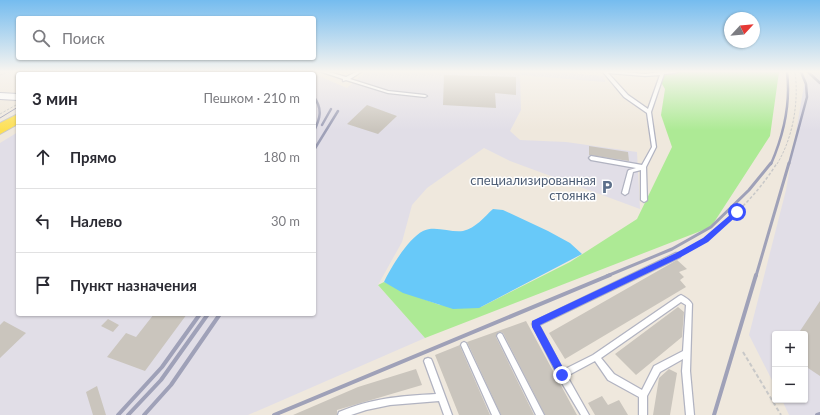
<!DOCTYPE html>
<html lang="ru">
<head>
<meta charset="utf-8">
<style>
	:root { --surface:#fff; --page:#f7f7f7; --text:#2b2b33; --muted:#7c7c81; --line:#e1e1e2 }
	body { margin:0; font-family:Lato,sans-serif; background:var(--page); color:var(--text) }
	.controls { position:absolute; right:12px; bottom:12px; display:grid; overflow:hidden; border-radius:4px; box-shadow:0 1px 3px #0004 }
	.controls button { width:36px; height:36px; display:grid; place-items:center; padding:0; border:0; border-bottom:1px solid var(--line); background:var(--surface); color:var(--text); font:20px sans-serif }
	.compass { position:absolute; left:724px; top:12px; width:36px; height:36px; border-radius:50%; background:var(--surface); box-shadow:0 1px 3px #0004; rotate:64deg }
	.stop { position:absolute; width:12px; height:12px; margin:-9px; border:3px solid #3a52ff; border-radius:50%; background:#fff }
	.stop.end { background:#3a52ff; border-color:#fff; box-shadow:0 1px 4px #0008 }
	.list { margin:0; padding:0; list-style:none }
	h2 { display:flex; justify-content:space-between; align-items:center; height:52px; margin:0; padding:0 16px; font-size:17px }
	h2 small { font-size:13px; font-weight:400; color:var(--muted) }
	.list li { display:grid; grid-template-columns:26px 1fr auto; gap:12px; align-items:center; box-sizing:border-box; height:64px; padding:0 16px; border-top:1px solid var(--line) }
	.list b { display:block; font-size:15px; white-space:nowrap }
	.list em { font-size:13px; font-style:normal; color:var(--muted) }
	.icon { flex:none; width:22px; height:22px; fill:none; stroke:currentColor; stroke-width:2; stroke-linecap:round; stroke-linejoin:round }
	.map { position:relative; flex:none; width:820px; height:415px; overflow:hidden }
	.search { position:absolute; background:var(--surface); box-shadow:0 1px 3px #0004; left:16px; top:16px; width:300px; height:44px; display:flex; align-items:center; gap:10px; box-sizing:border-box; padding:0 14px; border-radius:4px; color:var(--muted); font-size:15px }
	.panel { position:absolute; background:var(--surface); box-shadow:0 1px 3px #0004; left:16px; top:72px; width:300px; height:244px; border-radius:4px }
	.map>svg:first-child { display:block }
</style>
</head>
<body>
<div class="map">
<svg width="820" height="415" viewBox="0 0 820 415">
	<rect width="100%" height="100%" fill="#efe8dd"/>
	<path fill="#e1dee7" d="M140 72H309L314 74H138Z
		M365 72H558L604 76 605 82 520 75 521 110 510 131 520 140 566 142 637 152 640 209 510 161 484 148 427 188 412 205 402 242 378 285 425 338 248 415H0V143L18 132V314H314V74L347 88Z
		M812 72H820V415H789L782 400H805V334H775V386L749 335 786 190 806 74 813 75Z"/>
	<path fill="#adea95" d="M655 72H779L770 136 711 227 425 338 378 285 384 282 415 296 440 305 481 307 570 262 637 219 672 147 661 115 665 89Z"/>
	<path fill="#68c9f9" d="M493 209 503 210 548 231 570 243 582 254 479 308 453 309 403 293 384 282C391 267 408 239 423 231 435 225 451 233 463 231 476 228 484 217 493 209Z"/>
	<path fill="#cac5bd" d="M444 75 516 77V95L495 93 496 108 443 105Z
		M367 105 397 116 378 134 347 124Z
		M589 146 628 152 629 161 589 155Z
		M677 260 687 269 679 272 684 277 680 280 686 287 565 359 549 333Z
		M820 301V376L805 366V334H798Z
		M678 307 684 312 682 337 636 375 615 354Z
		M154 314H187L145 371 107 357 126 333 136 337Z
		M108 319 119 325 113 332 101 326Z
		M4 321 26 333 0 358V325Z
		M526 321 577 415H545L503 333 499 332 496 337 534 415H501L467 342Z
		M460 345V346L490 415H459L435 355Z
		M416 369 422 385 337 410V415H293L358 387Z
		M669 369 677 373 670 415H653L659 378Z
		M97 386 106 415H93L86 392Z
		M602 396 608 405 619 400 628 415H595L588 403Z"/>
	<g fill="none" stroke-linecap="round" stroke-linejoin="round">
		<defs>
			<path id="service" d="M106 72H111L109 74H105Z
				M322 72H329L346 77 356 72H361L350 79 388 91 425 95 427 96 425 97 388 93 346 80 343 81V79Z
				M603 72H624L645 74 661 72H677L675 73 664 74 651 112 656 147 646 167 647 200 646 201 644 202 641 200V170L633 172 628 193 625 195 622 193 628 171 629 170 636 168 591 160 589 158 591 156 642 165 652 147 647 113 624 97ZM608 73 645 76 660 75 648 109 628 95Z
				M676 253H680L681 255 680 257 539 325 563 370 593 355 679 296 681 295C685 297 690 300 692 304L690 371 694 415H686L682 371 683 359 660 372 647 396V415H639V397L608 380 595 361 567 376 589 415H581L559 378 532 324 533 322ZM681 302 686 305 683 351 654 366 642 390 614 374 601 358Z
				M500 333 502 334 544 415H536L497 336 498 334Z
				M464 342 466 343 500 415H492L461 345 462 343Z
				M428 358 431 359 432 361 452 415H444L439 401 390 405 366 410 351 415H338L339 412C373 398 400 396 436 394L424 361 425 359Z"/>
			<path id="minor" d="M0 93 18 94V100L0 99Z"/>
			<path id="primary" d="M82 72H96L95 74H81Z
				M18 114V124L0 134V123Z"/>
		</defs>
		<use href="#service" stroke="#b1b3c1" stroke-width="2.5"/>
		<use href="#minor" stroke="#b1b3c1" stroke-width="2"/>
		<use href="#primary" stroke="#c8c8c8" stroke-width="2"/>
		<path stroke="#c8c8c8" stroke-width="1" stroke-dasharray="2.5 1.5" stroke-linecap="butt" d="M65 74 68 72
			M0 75 9 72
			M0 114 16 105
			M777 164C793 138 799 102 795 72"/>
		<path stroke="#c8c8c8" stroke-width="1.5" stroke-dasharray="3 2" stroke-linecap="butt" d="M684 252C722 229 754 200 777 163"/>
		<path stroke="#c8c8c8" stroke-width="2" stroke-dasharray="4 2.5" stroke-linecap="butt" d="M743 352 781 415"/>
		<use href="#service" fill="#fff" fill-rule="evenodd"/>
		<use href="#minor" fill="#fff" fill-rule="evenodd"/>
		<use href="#primary" fill="#fde054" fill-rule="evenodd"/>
		<path stroke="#9fa1b8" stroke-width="1" d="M72 74 75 72
			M0 118 18 107"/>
		<path stroke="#9fa1b8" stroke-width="2.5" d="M808 72 820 83
			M314 97C323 109 320 119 314 131
			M322 125 331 109
			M314 150 338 111
			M771 164C784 134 791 105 787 72
			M789 164 807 97 806 84 801 72"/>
		<path stroke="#9fa1b8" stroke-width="3" d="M607 276 672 249 711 227 749 190 771 163
			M756 276 789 163"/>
		<path stroke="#9fa1b8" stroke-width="4" d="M118 415 162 367 200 314
			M128 415 161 380 208 314
			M144 415 171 385 220 314
			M274 415 610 275
			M714 415 756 275
			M817 415 820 414"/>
	</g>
	<linearGradient id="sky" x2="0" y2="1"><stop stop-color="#75bcef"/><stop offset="0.55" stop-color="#f8f5f0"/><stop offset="1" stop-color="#f8f5f0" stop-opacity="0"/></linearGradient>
	<rect width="820" height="130" fill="url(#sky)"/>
	<path fill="#3a52ff" d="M737 209 740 210V213L708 242 681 257 540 325 567 375 562 379 559 378 532 327V321L676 253 703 238Z"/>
	<defs>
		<symbol id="parking-bare" viewBox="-9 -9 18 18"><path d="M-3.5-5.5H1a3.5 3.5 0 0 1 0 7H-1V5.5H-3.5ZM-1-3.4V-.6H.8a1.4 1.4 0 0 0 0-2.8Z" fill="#5c6f8a" stroke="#fff" stroke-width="2.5" paint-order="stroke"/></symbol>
	</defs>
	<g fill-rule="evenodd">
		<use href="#parking-bare" x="597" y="177" width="20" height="20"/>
	</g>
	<g text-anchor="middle" stroke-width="3" stroke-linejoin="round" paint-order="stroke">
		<g font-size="13" fill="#4e5e75" stroke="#fff" text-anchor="end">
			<text x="596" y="185">специализированная<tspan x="596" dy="15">стоянка</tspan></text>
		</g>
	</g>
</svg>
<div class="controls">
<button>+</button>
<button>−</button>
</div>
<svg class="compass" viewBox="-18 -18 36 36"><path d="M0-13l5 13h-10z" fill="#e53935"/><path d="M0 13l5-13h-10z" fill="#7c7c81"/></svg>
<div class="stop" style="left:737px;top:212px"></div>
<div class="stop end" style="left:562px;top:375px"></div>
<div class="search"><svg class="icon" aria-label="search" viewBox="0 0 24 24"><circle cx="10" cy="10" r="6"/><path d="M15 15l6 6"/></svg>Поиск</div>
<section class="panel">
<h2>3 мин<small>Пешком · 210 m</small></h2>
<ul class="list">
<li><svg class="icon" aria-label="ahead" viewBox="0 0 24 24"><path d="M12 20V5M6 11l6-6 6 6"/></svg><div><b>Прямо</b></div><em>180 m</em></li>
<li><svg class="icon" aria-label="left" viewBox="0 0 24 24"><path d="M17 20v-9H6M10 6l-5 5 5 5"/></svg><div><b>Налево</b></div><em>30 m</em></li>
<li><svg class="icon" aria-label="arrive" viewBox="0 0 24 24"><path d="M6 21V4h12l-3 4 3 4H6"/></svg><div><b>Пункт назначения</b></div></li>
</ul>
</section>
</div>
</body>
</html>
